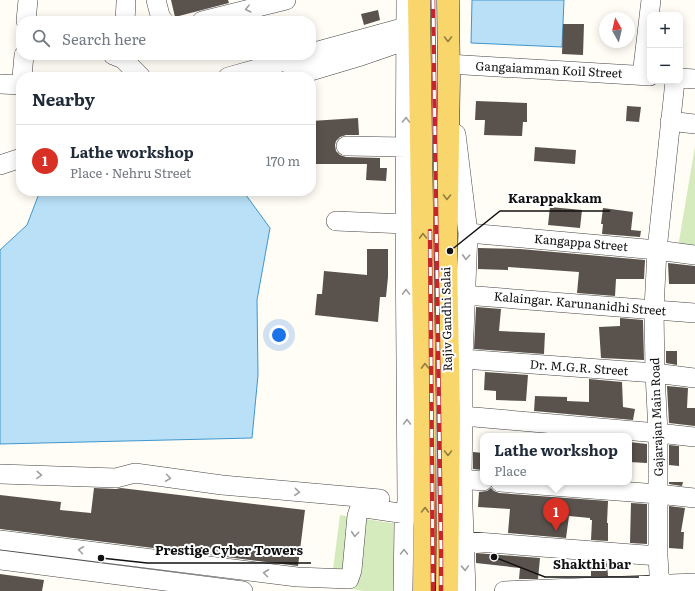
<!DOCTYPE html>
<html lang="en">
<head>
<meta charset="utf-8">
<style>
	:root { --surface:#fff; --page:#f2f2f3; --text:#1f2937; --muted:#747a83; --line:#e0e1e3; --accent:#d93025 }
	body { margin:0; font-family:Literata,serif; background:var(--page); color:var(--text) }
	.controls { position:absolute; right:12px; top:12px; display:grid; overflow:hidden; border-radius:8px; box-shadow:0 2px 10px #0003 }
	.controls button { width:36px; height:36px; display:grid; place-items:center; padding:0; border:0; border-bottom:1px solid var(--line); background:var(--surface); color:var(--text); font:20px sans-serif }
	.compass { position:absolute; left:599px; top:12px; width:36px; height:36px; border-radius:50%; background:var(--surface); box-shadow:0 2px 10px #0003; rotate:352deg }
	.you { position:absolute; left:279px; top:335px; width:14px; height:14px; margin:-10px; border:3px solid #fff; border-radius:50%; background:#1a73e8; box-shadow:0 0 0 6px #1a73e833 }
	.badge { display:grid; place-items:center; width:26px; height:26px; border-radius:50%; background:var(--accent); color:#fff; font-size:13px; font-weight:700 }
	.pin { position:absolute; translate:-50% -33px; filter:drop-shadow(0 1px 2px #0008) }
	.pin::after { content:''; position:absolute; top:21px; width:14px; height:12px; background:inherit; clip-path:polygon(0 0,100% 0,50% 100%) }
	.popup { position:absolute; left:480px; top:433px; width:152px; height:52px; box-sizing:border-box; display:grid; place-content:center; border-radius:8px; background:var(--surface); filter:drop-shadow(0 1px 3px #0005); font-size:13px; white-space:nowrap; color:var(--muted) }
	.popup b { font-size:15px; color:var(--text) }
	.popup::after { content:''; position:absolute; left:50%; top:100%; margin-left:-8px; border:8px solid transparent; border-top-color:var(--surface) }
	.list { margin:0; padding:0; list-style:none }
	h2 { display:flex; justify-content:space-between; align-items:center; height:52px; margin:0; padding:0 16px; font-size:17px }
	h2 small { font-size:13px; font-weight:400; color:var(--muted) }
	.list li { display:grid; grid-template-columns:26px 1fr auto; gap:12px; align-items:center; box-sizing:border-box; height:72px; padding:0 16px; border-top:1px solid var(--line) }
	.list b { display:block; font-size:15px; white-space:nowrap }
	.list p { margin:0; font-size:13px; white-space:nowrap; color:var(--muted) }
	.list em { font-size:13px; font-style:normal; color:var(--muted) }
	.icon { flex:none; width:22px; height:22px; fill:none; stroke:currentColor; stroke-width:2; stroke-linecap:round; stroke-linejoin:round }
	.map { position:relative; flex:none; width:695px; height:591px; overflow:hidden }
	.search { position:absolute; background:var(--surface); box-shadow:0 2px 10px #0003; left:16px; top:16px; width:300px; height:44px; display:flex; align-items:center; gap:10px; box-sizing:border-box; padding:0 14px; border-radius:16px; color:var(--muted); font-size:15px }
	.panel { position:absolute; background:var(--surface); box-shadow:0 2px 10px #0003; left:16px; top:72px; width:300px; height:124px; border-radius:16px }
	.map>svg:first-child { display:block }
</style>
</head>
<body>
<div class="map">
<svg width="695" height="591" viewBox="0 0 695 591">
	<rect width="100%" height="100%" fill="#fffdf5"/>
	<path fill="#d5ebbd" d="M695 146V249L678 247Z
		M340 515 404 525 403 591H363L331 585Z"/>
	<path fill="#b9e0f7" stroke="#3f96cf" d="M472 0H564L562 47 471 43Z
		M40 191H243L270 228 257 300 258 375 252 438 0 444V250L27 225Z"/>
	<path fill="#5a524d" d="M171 0H228L229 3 175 17Z
		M378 10 380 20 364 25 361 14Z
		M563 24H584L583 55 562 54Z
		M476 101 527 103V122H523L522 136 484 135 485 120H475Z
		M627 106 641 107 639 122 626 121Z
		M358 118 359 135H346L340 137 336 141 335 145 336 151 340 155 346 157 380 158V168H387L386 181 366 180 367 164H311V121Z
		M535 147 576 150 575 164 534 161Z
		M550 207 582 210 580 228 548 225Z
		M603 208 633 212 631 230 641 231 640 237 602 234 603 224H601Z
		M478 248 520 249 645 260 644 279H616L615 296 577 293 579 272 508 267V270L478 269Z
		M367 249H388V277L386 297H380L378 322 315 315 317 294H322L324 271 367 275Z
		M668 263 695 266V284H669Z
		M476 307 501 309 499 331 545 333 544 354 474 349Z
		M620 318 643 320 644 360 601 358 599 327 620 326Z
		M666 351H677V365L666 363Z
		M485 372 528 375 526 401 496 400V391L484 390Z
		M589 379 622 382 623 407 635 409 633 420 534 411 535 396 567 397V401L589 402Z
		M667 386 688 388 687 408H695V426L669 423Z
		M629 442 647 444V463L629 462Z
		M669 445 679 446V466L669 465Z
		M473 452 483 453V470L473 469Z
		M669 482H683L682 486 669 484Z
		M94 488 116 489 121 488 305 510 298 566 0 529V495L61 502 60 510 91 513Z
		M491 488 494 491 499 493 608 501 607 523H608V541L591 540 592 520H590V518L569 516 566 538 508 533 510 509 478 507 479 492 487 491Z
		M631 503 647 504V544L630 543Z
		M669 506 685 508 681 532H684L683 549 669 548Z
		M476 553 540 558 538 579H519L520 568 476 563Z
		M607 563 608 576H591V564Z
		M0 574 44 580 42 591H0Z"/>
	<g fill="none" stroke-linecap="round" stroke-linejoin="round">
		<defs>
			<path id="minor" d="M156 0 161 19 164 21
				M26 21 28 0
				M125 21 126 3
				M202 21 286 0
				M311 53 406 27
				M113 55 123 59 141 77
				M448 64 650 76
				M642 76 651 0
				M22 77 24 55
				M228 77 306 55
				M291 77 358 57 407 40
				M680 78 695 79
				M0 84 21 85
				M670 121 695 124
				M456 134 468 233 463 359V416L462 479 466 591
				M346 146 406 147
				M0 165 21 158
				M336 221 405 224
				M468 233 657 250 695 255
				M464 295 695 313
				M463 359 655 373 695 378
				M451 416H463L658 433 695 437
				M0 474 116 478 135 473 222 485 380 499
				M462 479 483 481
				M500 482 658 494 695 498
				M0 540 297 577 349 579 352 570 357 516 359 510 365 508 406 514
				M464 541 658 556
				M0 560 243 591
				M403 591 404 525 407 501 405 224 406 0
				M504 591 695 583
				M660 591 658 556V433L655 373 654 309 657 250 675 81"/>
			<path id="major" d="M419 0 425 413 424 591
				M447 591 449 413 446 261 449 79 448 0"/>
		</defs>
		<use href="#minor" stroke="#444" stroke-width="20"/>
		<use href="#major" stroke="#222" stroke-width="23"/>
		<use href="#minor" stroke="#fff" stroke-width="19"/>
		<use href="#major" stroke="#f9d66b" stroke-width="22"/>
		<defs>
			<path id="rail" d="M433 0 441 551V591
				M430 231 433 591"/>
		</defs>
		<use href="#rail" stroke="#c4262e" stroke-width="4.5"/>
		<use href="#rail" stroke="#fff" stroke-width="3" stroke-dasharray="9" stroke-linecap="butt"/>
	</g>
	<defs><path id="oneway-chevron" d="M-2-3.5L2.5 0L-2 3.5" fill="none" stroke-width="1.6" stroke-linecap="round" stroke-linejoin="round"/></defs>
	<g stroke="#a0a0a0">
		<use href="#oneway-chevron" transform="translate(248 9) rotate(166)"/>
		<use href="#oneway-chevron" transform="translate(406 120) rotate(-90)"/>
		<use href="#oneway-chevron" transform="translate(466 257) rotate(93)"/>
		<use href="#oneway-chevron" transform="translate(406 292) rotate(-91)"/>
		<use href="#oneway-chevron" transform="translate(407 422) rotate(-90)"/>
		<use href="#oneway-chevron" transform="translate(39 475) rotate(2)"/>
		<use href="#oneway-chevron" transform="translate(168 478) rotate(8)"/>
		<use href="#oneway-chevron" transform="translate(297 492) rotate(5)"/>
		<use href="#oneway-chevron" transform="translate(355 534) rotate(95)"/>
		<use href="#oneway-chevron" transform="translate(81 550) rotate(-173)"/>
		<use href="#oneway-chevron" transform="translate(404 552) rotate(-89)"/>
		<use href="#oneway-chevron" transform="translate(465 568) rotate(88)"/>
		<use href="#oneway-chevron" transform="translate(266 573) rotate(-173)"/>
	</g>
	<g stroke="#917d42">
		<use href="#oneway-chevron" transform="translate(448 39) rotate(90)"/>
		<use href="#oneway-chevron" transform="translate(447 197) rotate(91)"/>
		<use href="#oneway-chevron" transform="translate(423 236) rotate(-91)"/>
		<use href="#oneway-chevron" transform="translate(425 366) rotate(-91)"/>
		<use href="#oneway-chevron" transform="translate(448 453) rotate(90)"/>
		<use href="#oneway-chevron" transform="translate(425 510) rotate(-90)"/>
	</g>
	<g text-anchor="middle" stroke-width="4" stroke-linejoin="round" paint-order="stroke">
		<g font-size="12" fill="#111" stroke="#fff">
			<text transform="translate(549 70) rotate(3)" y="4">Gangaiamman Koil Street</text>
			<text transform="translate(581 243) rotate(5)" y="4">Kangappa Street</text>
			<text transform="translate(580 304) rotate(5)" y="4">Kalaingar. Karunanidhi Street</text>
			<text transform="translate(447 319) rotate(-91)" y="4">Rajiv Gandhi Salai</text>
			<text transform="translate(579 368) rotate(4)" y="4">Dr. M.G.R. Street</text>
			<text transform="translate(657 417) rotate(-92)" y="4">Gajarajan Main Road</text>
		</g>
	</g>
	<path fill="none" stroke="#111" stroke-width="1.5" d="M450 251L500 211H610M101 558L147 563H311M494 557L545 577H639"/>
	<g fill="#111" stroke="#fff" stroke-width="1.5">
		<circle cx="450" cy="251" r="4"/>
		<circle cx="101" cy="558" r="4"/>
		<circle cx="494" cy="557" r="4"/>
	</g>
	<g font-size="13" text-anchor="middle" font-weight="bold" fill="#111" stroke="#fff" stroke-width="4" stroke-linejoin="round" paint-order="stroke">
		<text x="555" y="203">Karappakkam</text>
		<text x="229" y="555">Prestige Cyber Towers</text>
		<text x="592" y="569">Shakthi bar</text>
	</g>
</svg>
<div class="controls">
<button>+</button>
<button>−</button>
</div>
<svg class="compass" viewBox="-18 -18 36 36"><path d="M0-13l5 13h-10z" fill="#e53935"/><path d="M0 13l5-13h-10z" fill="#747a83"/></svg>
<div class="you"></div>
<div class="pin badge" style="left:556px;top:531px">1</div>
<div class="popup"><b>Lathe workshop</b>Place</div>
<div class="search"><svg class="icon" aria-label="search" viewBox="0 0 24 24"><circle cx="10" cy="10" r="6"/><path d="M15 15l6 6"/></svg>Search here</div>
<section class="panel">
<h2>Nearby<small></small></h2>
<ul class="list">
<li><span class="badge">1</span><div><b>Lathe workshop</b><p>Place · Nehru Street</p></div><em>170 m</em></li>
</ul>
</section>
</div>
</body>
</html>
